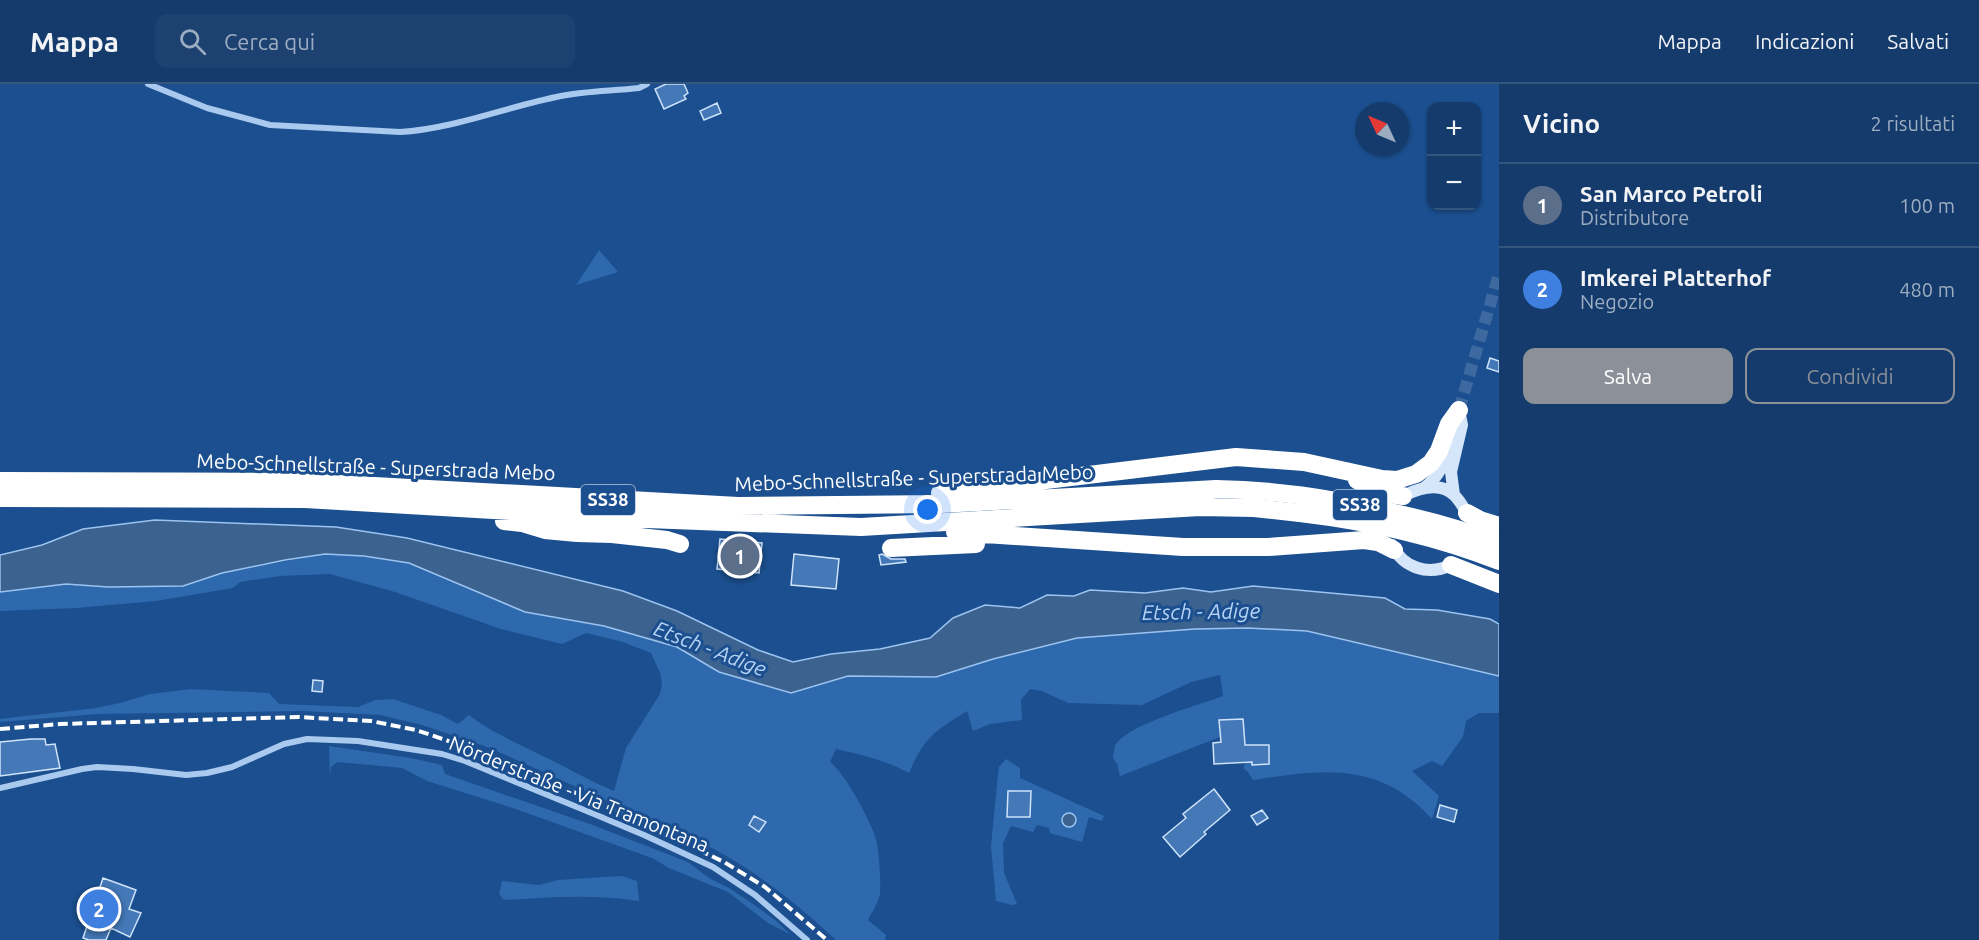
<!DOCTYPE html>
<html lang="it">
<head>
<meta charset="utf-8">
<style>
	:root { --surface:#143b6b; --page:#1d4271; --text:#f1f3f6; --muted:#9dadc1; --line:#33557e; --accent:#8c9099 }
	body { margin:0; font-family:Ubuntu,sans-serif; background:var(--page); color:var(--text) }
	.controls { position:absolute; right:18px; top:18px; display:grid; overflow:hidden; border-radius:12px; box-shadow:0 2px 4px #0004 }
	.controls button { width:54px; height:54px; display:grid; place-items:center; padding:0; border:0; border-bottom:2px solid var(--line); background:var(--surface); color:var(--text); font:30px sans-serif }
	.compass { position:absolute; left:1355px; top:18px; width:54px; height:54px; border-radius:50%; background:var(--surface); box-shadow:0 2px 4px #0004; rotate:314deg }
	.you { position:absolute; left:928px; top:426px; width:21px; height:21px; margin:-15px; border:4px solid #fff; border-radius:50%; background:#1a73e8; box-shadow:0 0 0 9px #1a73e833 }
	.badge { display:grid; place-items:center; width:39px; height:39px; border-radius:50%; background:var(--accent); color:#fff; font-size:20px; font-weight:700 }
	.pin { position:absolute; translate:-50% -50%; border:3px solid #fff; box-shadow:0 2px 6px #0006 }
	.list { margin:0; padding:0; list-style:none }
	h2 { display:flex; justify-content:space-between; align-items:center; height:78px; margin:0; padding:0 24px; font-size:26px }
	h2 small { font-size:20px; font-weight:400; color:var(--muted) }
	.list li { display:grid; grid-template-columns:39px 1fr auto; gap:18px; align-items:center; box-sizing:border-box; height:84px; padding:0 24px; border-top:2px solid var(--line) }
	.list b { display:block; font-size:22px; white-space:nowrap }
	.list p { margin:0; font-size:20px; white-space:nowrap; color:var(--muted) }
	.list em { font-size:20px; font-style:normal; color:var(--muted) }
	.actions { display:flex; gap:12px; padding:18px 24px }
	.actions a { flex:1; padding:14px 0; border:2px solid var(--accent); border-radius:12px; text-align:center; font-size:21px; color:var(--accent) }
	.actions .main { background:var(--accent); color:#fff }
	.icon { flex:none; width:33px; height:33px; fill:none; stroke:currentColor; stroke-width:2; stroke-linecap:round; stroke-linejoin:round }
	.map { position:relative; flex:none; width:1499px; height:856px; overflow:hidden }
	header { display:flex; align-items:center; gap:36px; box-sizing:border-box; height:84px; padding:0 30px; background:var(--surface); border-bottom:2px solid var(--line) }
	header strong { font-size:28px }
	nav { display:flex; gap:33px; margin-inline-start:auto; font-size:21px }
	.search { width:420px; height:54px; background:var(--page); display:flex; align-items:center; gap:15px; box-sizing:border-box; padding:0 21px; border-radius:12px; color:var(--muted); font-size:22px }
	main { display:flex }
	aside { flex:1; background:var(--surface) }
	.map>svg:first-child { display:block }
</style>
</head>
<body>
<header>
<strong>Mappa</strong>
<div class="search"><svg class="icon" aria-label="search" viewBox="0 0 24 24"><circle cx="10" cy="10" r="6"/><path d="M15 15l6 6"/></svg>Cerca qui</div>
<nav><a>Mappa</a><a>Indicazioni</a><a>Salvati</a></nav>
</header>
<main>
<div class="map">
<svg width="1499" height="856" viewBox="0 0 1499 856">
	<rect width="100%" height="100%" fill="#1b4f8f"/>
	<path fill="#2e69ad" d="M599 166 618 188 576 201 598 168Z
		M325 470 364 472 409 479 525 528 604 542 677 563 719 588 791 609 848 592 936 593 993 575 1077 554 1195 545 1248 544 1307 547 1499 592V629H1479L1466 637 1463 653 1442 682 1432 677 1412 687 1439 712 1432 735C1380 677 1323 685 1253 696L1248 688 1243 684 1246 678 1243 635 1219 636 1220 653 1120 692 1117 680 1113 674C1114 670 1114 663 1116 660 1130 640 1199 621 1223 612L1220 591 1191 598 1142 621 1068 619 1042 607 1030 605 1021 616 1022 636 990 640 973 647 967 627C934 648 925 652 909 689 887 677 860 670 836 665L830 678C845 689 873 740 877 759 879 769 881 801 880 810 878 819 872 828 868 836L886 851 885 856H836C798 821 760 790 714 765L490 664 422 641 380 631 302 627 98 630 0 638V635L96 624 120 619 150 610 190 605 269 609 279 620 358 623 375 616 393 615 441 631 458 640 469 631C495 651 526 663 555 678 575 688 594 699 614 707L626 664 660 610 662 599 660 589 651 569 623 558 586 549 562 560 501 545 395 508 330 490 280 492 240 498 233 504 156 517 76 524 0 527V508L66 500 108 503 183 502 222 489Z
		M329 662 411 674 442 681 445 690 590 740 688 778 709 794 729 804 753 820 775 836 790 850 768 839 728 808 669 784 652 774 513 724 427 697 402 684 337 678 331 683 330 693Z
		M1006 675 1020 684V694L1104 732 1102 737 1089 733 1082 758 1050 749 1049 744 1037 741 1033 748 1011 742 1003 759 1004 789 1017 820 1012 821 996 817 991 762 998 690 999 683Z
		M622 792 637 797 639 817C594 810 549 813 504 816L499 810 502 797 539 801 558 796Z"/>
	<path fill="#3c6290" stroke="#9cc4f0" stroke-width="1.5" d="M155 436 336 443 407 454 623 507 677 527 758 566 793 578 831 570 880 565 930 554 953 534 985 521 1020 524 1047 511 1074 512 1090 506 1145 509 1183 504 1211 508 1253 502 1385 514 1405 525 1437 526 1490 535 1499 540V592L1307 547 1248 544 1195 545 1077 554 993 575 936 593 848 592 791 609 719 588 677 563 604 542 525 528 409 479 364 472 325 470 285 476 222 489 183 502 108 503 66 500 0 508V471L42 461 83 445Z
		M1062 736a7 7 0 1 1 14 0a7 7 0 1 1-14 0Z"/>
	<path fill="#4478b7" stroke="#cfe3fa" stroke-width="1.5" d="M666 0H684L688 9 684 12 686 15 664 25 655 5Z
		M717 19 721 29 704 36 700 27Z
		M1490 274 1499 277V288L1487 284Z
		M720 455 762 459 759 489 717 485Z
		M794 470 839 475 836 505 791 501Z
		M882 470 891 475H905L906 478 881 481 879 471Z
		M313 596 323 597 322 608 312 607Z
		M1243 635 1245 661H1269V680L1252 681V678L1214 680 1213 659 1221 658 1219 636Z
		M31 655H45L46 661 55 660 60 684 0 692V658Z
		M1214 705 1230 726 1204 748 1206 750 1180 773 1163 753 1186 734 1183 730Z
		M1008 707H1031L1030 733H1007Z
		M1440 721 1457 726 1454 738 1437 733Z
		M1262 726 1268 734 1257 741 1251 732Z
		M754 732 766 738 759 748 749 741Z
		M103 794 136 806 129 825 141 829 130 853 111 844 106 856H89L83 854Z"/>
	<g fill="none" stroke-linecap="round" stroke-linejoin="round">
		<path stroke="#3d69a0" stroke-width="12" stroke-dasharray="12 6" stroke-linecap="butt" d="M1459 326 1499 190"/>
		<path stroke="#a9c9ee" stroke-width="6" d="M148 0 207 24 270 41 400 48C453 45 509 22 561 12 586 7 613 7 639 4L647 0
			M0 704 82 685 97 683 133 685 186 691 207 689 232 683 284 660 307 655 358 657 442 670 465 677 594 730 644 751 713 783 755 811 807 856"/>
		<path stroke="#d6e6fa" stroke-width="12" d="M1424 404C1441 391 1445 377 1451 357
			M1454 411 1451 388 1462 341 1459 326
			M1403 412C1419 404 1441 397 1455 412 1460 417 1463 423 1467 429
			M1392 461C1403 484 1428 492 1451 481"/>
		<path stroke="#fff" stroke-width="18" d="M1357 396 1381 409 1403 412
			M0 397 302 398 738 422 941 420 1216 405
			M940 409 1236 373 1304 378 1382 395 1397 396 1416 390 1431 379 1439 367 1449 340 1459 326
			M0 414 305 415 647 435 861 443 1200 423 1254 424 1300 429
			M1467 429 1480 436 1499 442
			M504 437 522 439 545 446 577 449 612 450 667 456 680 460
			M955 448 1183 463H1268L1364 456 1378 458 1394 466
			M891 464 976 460
			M1451 481 1499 500"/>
		<path stroke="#fff" stroke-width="4" stroke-dasharray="10 4.5" stroke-linecap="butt" d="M0 645 60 640 298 633 371 637 416 646 490 671 621 729 724 778 765 803 827 856"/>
		<path stroke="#fff" stroke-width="18" d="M1216 405C1276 406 1327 414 1385 427 1424 435 1462 445 1499 460
			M1300 429C1368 437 1436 452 1499 477"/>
	</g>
	<g text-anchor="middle" stroke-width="6" stroke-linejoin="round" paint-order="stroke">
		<g fill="#1b4f8f" stroke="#bbcadd" stroke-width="1.5">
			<rect x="581" y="401" width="54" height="30" rx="4.5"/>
			<rect x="1333" y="406" width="54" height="30" rx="4.5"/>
		</g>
		<g font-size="18" font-weight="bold" fill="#fff">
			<text x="608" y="422">SS38</text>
			<text x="1360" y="427">SS38</text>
		</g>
		<g font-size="20" fill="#fff" stroke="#1b4f8f">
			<text transform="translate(376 383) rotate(2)" y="7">Mebo-Schnellstraße - Superstrada Mebo</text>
			<text transform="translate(914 394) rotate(-2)" y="7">Mebo-Schnellstraße - Superstrada Mebo</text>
			<text transform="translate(579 710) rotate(22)" y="7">Nörderstraße - Via Tramontana</text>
		</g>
		<g font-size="21" font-style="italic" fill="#b5d3f5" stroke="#1b4f8f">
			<text transform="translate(1201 528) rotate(-1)" y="7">Etsch - Adige</text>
			<text transform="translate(710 565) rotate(21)" y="7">Etsch - Adige</text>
		</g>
	</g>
</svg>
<div class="controls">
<button>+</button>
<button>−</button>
</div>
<svg class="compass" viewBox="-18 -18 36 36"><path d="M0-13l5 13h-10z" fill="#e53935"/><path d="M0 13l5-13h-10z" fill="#9dadc1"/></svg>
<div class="you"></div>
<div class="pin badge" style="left:740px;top:472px;background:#5c6f8a">1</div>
<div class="pin badge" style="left:99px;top:825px;background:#3f7fe0">2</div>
</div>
<aside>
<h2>Vicino<small>2 risultati</small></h2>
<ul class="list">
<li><span class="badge" style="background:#5c6f8a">1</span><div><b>San Marco Petroli</b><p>Distributore</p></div><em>100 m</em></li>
<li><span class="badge" style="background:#3f7fe0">2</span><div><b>Imkerei Platterhof</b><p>Negozio</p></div><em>480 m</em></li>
</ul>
<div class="actions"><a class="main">Salva</a><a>Condividi</a></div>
</aside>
</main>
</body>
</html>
